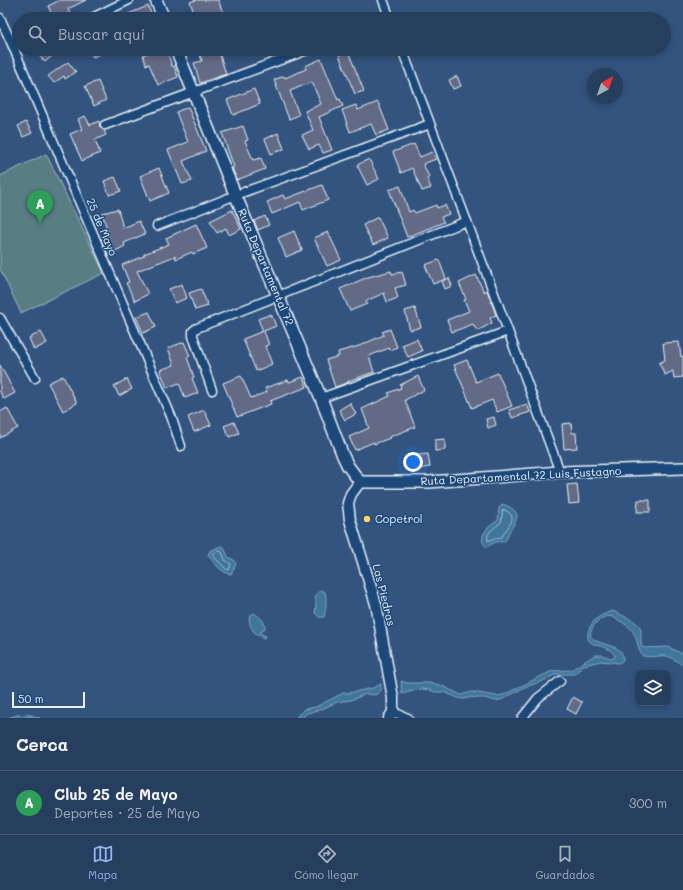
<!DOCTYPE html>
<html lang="es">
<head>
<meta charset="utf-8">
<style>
	:root { --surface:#263f5e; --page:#2e4664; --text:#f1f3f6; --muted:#a4afbc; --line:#425873; --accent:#95b2f1 }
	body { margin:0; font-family:Mali,sans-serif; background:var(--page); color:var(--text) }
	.controls { position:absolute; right:12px; bottom:12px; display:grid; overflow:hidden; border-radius:8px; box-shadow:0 2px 6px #0003 }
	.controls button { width:36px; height:36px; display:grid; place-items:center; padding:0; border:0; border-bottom:1px solid var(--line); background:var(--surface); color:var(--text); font:20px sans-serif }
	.compass { position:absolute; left:587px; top:68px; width:36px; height:36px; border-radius:50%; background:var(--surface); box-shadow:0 2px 6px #0003; rotate:40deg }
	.scale { position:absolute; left:12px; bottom:10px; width:73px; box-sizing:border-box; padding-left:4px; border:2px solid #e8f1f8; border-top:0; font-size:11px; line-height:14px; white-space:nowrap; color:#e8f1f8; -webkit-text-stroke:3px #1f4a7a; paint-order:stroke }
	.you { position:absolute; left:413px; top:462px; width:14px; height:14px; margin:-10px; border:3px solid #fff; border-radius:50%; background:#1a73e8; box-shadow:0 0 0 6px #1a73e833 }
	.badge { display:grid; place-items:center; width:26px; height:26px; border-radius:50%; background:var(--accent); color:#fff; font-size:13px; font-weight:700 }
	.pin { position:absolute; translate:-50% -33px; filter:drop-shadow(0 1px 2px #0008) }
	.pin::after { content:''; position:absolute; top:21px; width:14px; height:12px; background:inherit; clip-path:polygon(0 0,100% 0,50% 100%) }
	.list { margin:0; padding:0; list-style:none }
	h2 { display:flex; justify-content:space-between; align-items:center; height:52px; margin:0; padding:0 16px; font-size:17px }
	h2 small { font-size:13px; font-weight:400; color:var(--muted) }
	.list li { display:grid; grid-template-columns:26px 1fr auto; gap:12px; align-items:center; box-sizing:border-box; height:64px; padding:0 16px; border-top:1px solid var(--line) }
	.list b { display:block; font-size:15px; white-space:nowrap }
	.list p { margin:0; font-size:13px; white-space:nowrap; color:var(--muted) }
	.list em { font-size:13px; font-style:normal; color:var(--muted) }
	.icon { flex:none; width:22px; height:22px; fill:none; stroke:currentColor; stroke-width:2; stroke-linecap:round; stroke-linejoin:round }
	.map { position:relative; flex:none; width:683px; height:718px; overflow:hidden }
	.search { position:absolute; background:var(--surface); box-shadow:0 2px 6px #0003; left:12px; right:12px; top:12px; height:44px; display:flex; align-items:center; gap:10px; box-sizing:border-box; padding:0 14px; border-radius:22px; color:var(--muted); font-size:15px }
	.sheet { height:116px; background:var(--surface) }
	nav { display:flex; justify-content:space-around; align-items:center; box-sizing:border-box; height:56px; border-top:1px solid var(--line); background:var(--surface); font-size:11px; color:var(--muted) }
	nav a { display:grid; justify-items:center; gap:2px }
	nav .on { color:var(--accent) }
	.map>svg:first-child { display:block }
</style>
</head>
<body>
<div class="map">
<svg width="683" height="718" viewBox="0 0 683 718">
	<rect width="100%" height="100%" fill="#33547e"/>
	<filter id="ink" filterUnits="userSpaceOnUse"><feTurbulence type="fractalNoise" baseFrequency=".025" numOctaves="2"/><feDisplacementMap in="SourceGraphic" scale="8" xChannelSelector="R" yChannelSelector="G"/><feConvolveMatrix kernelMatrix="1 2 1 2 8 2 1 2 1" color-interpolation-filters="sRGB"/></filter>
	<g filter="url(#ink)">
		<path fill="#587d83" stroke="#a0b7be" d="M46 154 104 273 21 313 0 269V176Z"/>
		<path fill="#3f769b" stroke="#83a7c0" d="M503 504C522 512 519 517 509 532 508 535 507 539 505 541 502 543 499 541 496 542 493 543 490 545 487 547 480 543 482 534 487 529 490 525 494 524 498 520L499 508Z
			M221 546 224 547 228 557 234 560 236 564 231 574C224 575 211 561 208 554L210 551Z
			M321 590 325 592C327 599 326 609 324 617H319L315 613C315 610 316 608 316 605 316 598 313 595 321 590Z
			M613 611C620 615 641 621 641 631 641 637 640 641 642 647L645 648 668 647 683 654V666C663 649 663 659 643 656 639 652 639 647 637 642 635 631 629 626 620 621 615 618 611 615 605 617 596 620 592 627 590 635 597 648 625 642 623 660L619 663 601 661 584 665 575 674H556L543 681 525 687 503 699 496 701 484 698H477L472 697 464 699 458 698 444 692H435L430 690 421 689 402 694 401 681 407 683H428L440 685 461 695 472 692 496 696 503 695 552 671 571 670 595 655H602L613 659 615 656C609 641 579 651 590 627 594 618 603 614 613 611Z
			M254 613C260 617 266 622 265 629L260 632 259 633 266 636 264 638C253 634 250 628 249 617Z
			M381 684V691L375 695 366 694 351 700 337 702 322 709 307 713 302 718H296L298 715 304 709 316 707 343 693H349L373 688Z
			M27 714 40 718H34L29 716 24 718H8L17 715Z"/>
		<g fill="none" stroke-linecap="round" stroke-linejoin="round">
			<path stroke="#a4c0d3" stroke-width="1" d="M503 510H505C520 518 507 526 502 537L495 538 488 541C485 531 496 528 501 522Z
				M220 551 222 552 225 560 231 564 229 570 226 569 213 556 214 553Z"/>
		</g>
		<path fill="#636b86" stroke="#e8f1f8" d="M60 0H86L68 9 70 13 54 19 48 6Z
			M196 0H218L223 12 203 19H172L193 10 190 2Z
			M148 6 152 16 143 19H116Z
			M33 49H60L45 62Z
			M89 49H113L93 57Z
			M158 49H166L172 66H174L178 77 158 85 149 64 146 65 143 55Z
			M198 49H218L226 74 200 83 194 63 202 61Z
			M348 51 364 91 355 94 339 55Z
			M321 59 338 100 340 99 343 106 319 117 332 150 323 153 319 145 309 149 302 135 313 130 305 111 321 104 312 82 290 91 299 115 289 119 274 80 284 76 285 78 306 69 305 66Z
			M68 62 76 72 65 79 64 76 54 83 48 76Z
			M457 76 461 86 453 89 449 80Z
			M98 81 106 100 94 106 85 86Z
			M254 89 260 104 233 115 227 100Z
			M378 102 389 130 376 135 371 124 350 132 342 110 356 105 358 110Z
			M188 107 206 151 183 161 192 181 182 184 168 150 188 142 176 112Z
			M85 116 90 125 99 121 100 127 104 130 106 135 95 140 100 153 82 161 70 134 82 129 78 119Z
			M26 122 32 133 23 137 18 126Z
			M243 126 248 140 245 141 253 160 261 158 265 169 237 180 232 168 234 167 222 133Z
			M278 133 284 149 271 154 265 139Z
			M414 144 420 157 432 152 436 159 423 164 429 177 427 178 431 188 422 191 412 168 401 173 393 152Z
			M369 159 379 179 367 185 357 165Z
			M159 168 169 193 150 201 140 176Z
			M115 177 121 191 109 195 104 181Z
			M322 185 328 200 303 210 300 202 272 214 267 202 283 195 285 199Z
			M400 186 409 212 413 210 415 213 436 205 437 208 445 205 449 214 441 217 444 222 407 237 389 190Z
			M118 209 123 228 139 221 145 234 124 243 125 246 108 255 101 239 109 235 102 213Z
			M232 210 241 229 229 235 226 228 217 233 210 221Z
			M265 216 269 225 258 230 254 221Z
			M378 217 388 238 373 245 363 225Z
			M196 224 207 248 193 254 192 252 176 259 175 256 137 271 148 294 135 301 126 283 129 282 122 265 144 256V254L169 244 166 238Z
			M294 231 302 250 286 257 278 238Z
			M328 232 341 260 327 266 314 238Z
			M439 260 446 279 433 284 425 265Z
			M391 271 392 274 402 272 406 285 395 288 398 298 387 302 384 293 366 301 367 304 350 311 340 289 368 277Z
			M476 275 484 292 487 290 496 315 490 318 492 323 477 331 473 324 452 332 447 320 469 311 464 300 466 299 459 283Z
			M449 278 452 286 445 289 442 281Z
			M182 284 187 298 175 303 169 289Z
			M201 289 208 306 195 310 189 293Z
			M415 308 421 327 410 330 405 311Z
			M149 312 156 327 143 333 136 317Z
			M271 314 276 326 264 331 269 345 265 346 272 364 256 371 243 339 263 331 258 319Z
			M390 329 397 347 390 350 389 348 369 356 374 372 348 381 349 382 335 387 326 360 339 356 338 352 359 346 384 335 382 332Z
			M41 332 47 343 34 350 29 338Z
			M417 339 422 351 408 357 402 345Z
			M184 342 190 356 187 357 194 377 192 378 198 393 185 398 179 383 167 388 160 370 174 365 168 348Z
			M679 342 681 357 683 356V377L674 378 673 371 665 375 659 363 665 360 663 343Z
			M467 360 476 382 498 373 512 406 497 412 492 400 472 408 454 365Z
			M0 365 15 393 4 399 0 392Z
			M63 376 77 403 63 411 48 383Z
			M241 376 251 398 267 392 265 388 288 380 289 382 303 377 307 387 270 401 271 404 237 417 223 383Z
			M418 376 424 390 405 400 415 427 389 437 390 438 374 444V442L355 450 349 437 369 428 362 409 390 396 388 393 401 388 400 385Z
			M127 379 132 389 119 396 114 386Z
			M350 403 356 414 345 420 339 410Z
			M527 404 530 412 512 418 509 410Z
			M7 408 18 428 0 438V412Z
			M204 410 211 425 194 432 188 417Z
			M494 417 496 425 488 428 486 419Z
			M234 422 239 433 229 437 224 426Z
			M571 423 572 433H576L577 448 564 449 562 424Z
			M445 439V450L435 451V440Z
			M428 454 430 467 411 470 409 456Z
			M577 484 579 503 569 504 567 485Z
			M638 500H650V512H637Z
			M573 697 582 702 576 714 567 709Z"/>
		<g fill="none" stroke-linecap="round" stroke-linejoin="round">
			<defs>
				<path id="minor" d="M383 0 390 19
					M0 18 11 42 171 416 181 446
					M90 19 129 0
					M402 49 508 331 560 472
					M105 125 310 49
					M157 226 236 195 430 124
					M0 318 35 378
					M212 390 193 336V331L197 328 467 221
					M321 398 508 331
					M393 712 408 718
					M522 718 538 698 560 681"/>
				<path id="tertiary" d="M360 482 351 494 348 503 350 520 376 604 393 698V712L389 718"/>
				<path id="secondary" d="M156 0 164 19
					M176 49 232 187 321 398 343 456 348 466 360 482H429L560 472 683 468"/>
			</defs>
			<use href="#minor" stroke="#e8f1f8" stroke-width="11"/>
			<use href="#tertiary" stroke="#e8f1f8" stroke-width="13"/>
			<use href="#secondary" stroke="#e8f1f8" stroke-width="14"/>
			<use href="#minor" stroke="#1f4a7a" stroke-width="8"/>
			<use href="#tertiary" stroke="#1f4a7a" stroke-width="10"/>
			<use href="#secondary" stroke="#1f4a7a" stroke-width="11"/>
		</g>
	</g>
	<circle fill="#ffd166" stroke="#1f4a7a" stroke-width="1.5" cx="367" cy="519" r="4"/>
	<g text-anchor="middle" stroke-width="3" stroke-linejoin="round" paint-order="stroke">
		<g font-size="11" fill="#e8f1f8" stroke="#1f4a7a">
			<text transform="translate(102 227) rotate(67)" y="4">25 de Mayo</text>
			<text transform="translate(266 267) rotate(67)" y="4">Ruta Departamental 72</text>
			<text transform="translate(521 476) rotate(-3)" y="4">Ruta Departamental 72 Luis Fustagno</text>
			<text transform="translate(384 595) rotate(76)" y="4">Las Piedras</text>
		</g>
		<g font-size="11" fill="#e8f1f8" stroke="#1f4a7a" text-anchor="start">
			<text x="375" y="523">Copetrol</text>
		</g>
	</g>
</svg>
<div class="controls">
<button><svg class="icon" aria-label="layers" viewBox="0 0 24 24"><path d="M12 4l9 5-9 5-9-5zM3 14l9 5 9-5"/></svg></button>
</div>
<svg class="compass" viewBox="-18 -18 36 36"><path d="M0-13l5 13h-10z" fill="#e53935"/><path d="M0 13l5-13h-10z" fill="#a4afbc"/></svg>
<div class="scale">50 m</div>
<div class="you"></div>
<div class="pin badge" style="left:40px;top:223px;background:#2e9e5b">A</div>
<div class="search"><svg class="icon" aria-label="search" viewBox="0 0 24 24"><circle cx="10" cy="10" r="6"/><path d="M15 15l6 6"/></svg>Buscar aquí</div>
</div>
<section class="sheet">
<h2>Cerca<small></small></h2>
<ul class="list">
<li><span class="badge" style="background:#2e9e5b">A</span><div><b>Club 25 de Mayo</b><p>Deportes · 25 de Mayo</p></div><em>300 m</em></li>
</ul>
</section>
<nav>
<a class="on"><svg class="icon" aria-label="map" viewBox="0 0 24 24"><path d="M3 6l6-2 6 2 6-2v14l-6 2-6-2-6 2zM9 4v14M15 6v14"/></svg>Mapa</a>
<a><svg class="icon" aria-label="directions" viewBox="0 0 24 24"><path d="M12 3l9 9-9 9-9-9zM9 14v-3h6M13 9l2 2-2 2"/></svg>Cómo llegar</a>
<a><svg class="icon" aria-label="saved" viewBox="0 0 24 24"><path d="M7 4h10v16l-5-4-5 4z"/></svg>Guardados</a>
</nav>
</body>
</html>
